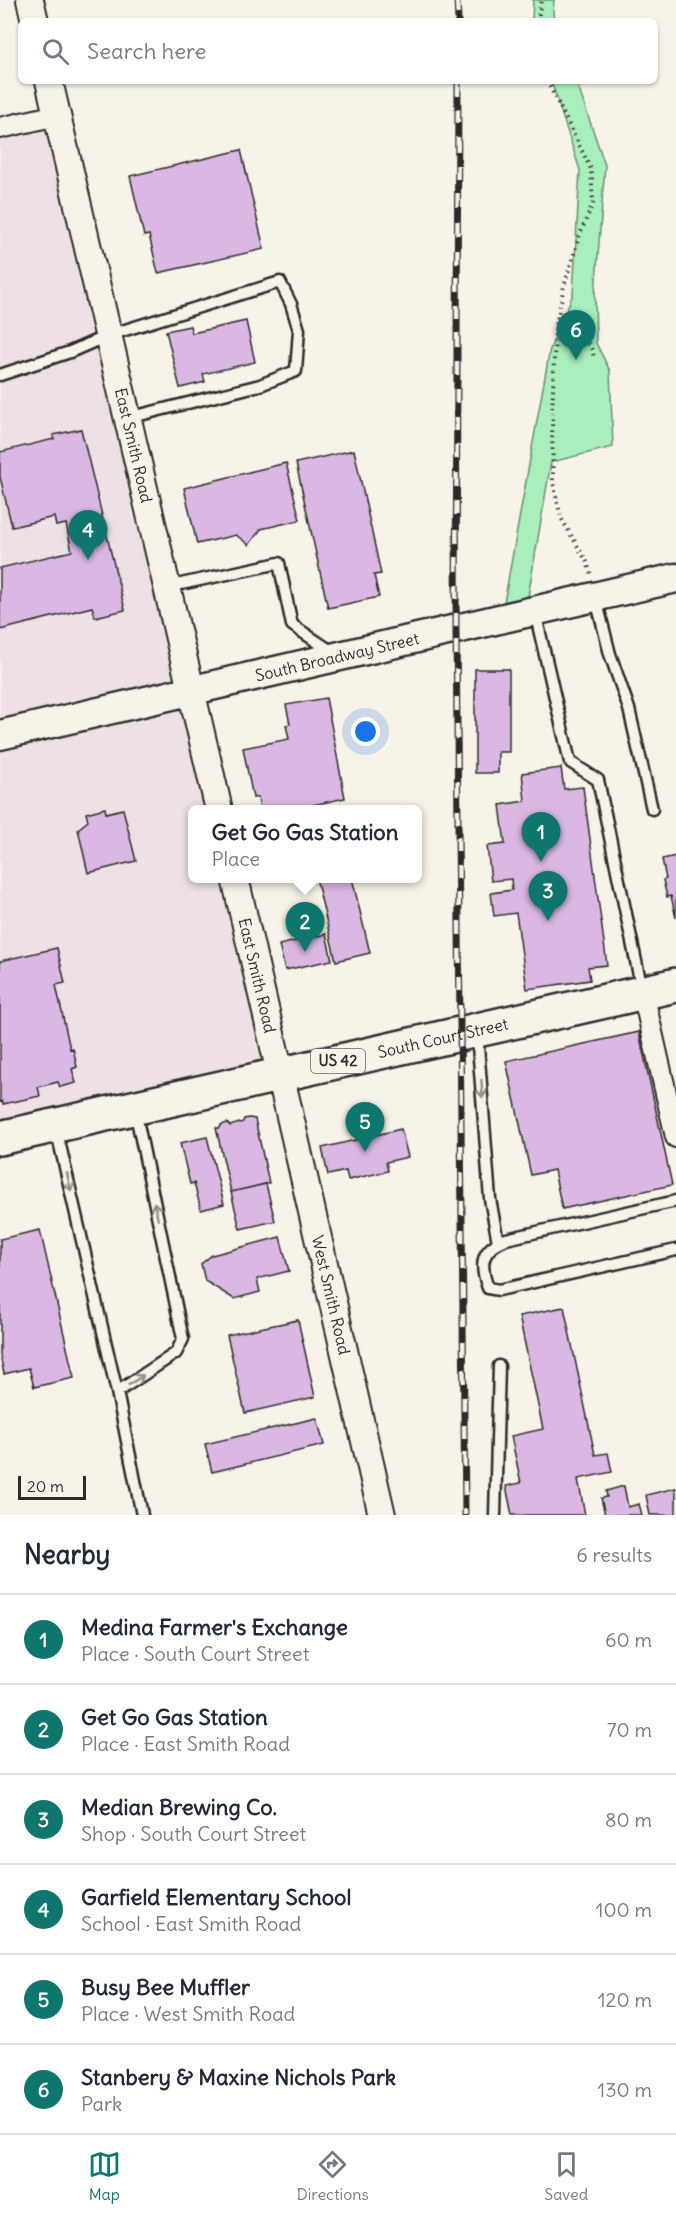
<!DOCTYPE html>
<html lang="en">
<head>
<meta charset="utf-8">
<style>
	:root { --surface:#fff; --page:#f6f6f7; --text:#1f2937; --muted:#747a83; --line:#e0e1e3; --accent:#0f766e }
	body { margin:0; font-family:Delius,sans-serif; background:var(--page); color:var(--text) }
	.scale { position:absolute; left:18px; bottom:15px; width:68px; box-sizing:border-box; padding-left:6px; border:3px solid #2b2b2b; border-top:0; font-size:16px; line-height:21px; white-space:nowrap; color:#2b2b2b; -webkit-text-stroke:4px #f7f3e8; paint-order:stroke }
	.you { position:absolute; left:366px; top:732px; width:21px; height:21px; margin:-15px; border:4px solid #fff; border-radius:50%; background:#1a73e8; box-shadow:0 0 0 9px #1a73e833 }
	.badge { display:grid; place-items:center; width:39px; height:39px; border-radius:50%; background:var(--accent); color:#fff; font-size:20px; font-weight:700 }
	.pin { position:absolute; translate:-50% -50px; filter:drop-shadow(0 2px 3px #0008) }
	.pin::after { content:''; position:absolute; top:32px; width:21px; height:18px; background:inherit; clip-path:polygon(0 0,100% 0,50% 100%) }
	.popup { position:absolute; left:188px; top:805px; width:234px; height:78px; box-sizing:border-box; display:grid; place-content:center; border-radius:9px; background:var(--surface); filter:drop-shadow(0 2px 4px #0005); font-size:20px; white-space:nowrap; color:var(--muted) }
	.popup b { font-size:22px; color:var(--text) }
	.popup::after { content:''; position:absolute; left:50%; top:100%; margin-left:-12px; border:12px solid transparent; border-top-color:var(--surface) }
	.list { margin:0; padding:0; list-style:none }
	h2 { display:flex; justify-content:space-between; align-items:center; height:78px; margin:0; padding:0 24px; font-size:26px }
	h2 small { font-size:20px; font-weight:400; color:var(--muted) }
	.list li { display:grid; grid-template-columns:39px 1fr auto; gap:18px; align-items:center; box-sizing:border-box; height:90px; padding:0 24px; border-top:2px solid var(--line) }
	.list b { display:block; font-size:22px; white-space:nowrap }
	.list p { margin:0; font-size:20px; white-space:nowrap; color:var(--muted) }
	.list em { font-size:20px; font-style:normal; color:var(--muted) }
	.icon { flex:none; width:33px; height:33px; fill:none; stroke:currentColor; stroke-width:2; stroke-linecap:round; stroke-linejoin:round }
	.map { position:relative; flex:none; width:676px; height:1515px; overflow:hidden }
	.search { position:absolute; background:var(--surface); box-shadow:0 2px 4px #0004; left:18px; right:18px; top:18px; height:66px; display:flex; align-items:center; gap:15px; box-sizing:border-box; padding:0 21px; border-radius:9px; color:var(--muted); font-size:22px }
	.sheet { height:618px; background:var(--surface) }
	nav { display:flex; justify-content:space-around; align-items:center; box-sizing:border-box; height:84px; border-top:2px solid var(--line); background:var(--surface); font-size:16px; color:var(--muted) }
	nav a { display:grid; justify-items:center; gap:3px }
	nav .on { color:var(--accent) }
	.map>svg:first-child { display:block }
</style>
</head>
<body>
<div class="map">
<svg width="676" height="1515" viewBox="0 0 676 1515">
	<rect width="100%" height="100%" fill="#f7f3e8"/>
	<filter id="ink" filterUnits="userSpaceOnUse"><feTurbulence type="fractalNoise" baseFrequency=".0167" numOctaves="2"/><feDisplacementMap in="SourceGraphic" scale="12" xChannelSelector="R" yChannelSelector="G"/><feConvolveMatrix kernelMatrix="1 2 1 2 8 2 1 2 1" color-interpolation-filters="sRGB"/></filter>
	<g filter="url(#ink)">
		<path fill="#eee1e6" d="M57 115 219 809 192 810V878L235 879 280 1073 0 1138V128Z"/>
		<path fill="#a8efbc" stroke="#6a8d74" stroke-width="1.5" d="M533 0H554L553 14 555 21H532Z
			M551 81H576L605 165 595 294 596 343 610 371 613 447 551 462 525 614 501 619 550 349 573 294 580 170Z"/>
		<path fill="#dab8e3" stroke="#2b2b2b" stroke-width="1.5" d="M241 150 264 249 158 273 149 235 144 236 130 176Z
			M246 321 255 362 203 374 205 382 180 388 166 331 190 326 192 333Z
			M81 429 125 610 95 617 92 607 0 630V568L72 551 66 524 56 526 54 517 12 527 0 477V452L54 439 53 435Z
			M354 450 381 574 374 575 379 597 328 608 296 463Z
			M286 463 300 520 261 529 249 545 236 535 197 544 184 488Z
			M475 669H509V752H498V773H475Z
			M326 698 345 798 291 810H260L258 797 253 798 243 748 289 739 286 725 290 724 286 705Z
			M561 768 564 789 583 787 607 965 588 967 590 980 527 989 516 913 494 916 491 893 512 890 511 879 491 881 487 846 505 844 500 805 525 801 522 773Z
			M105 808 106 813 123 809 136 861 88 873 78 829 88 821 86 813Z
			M676 856V918L671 896 667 897 663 880 666 879 662 859Z
			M316 878H352L370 953 336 961Z
			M326 934 332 960 285 970 279 945Z
			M57 948 65 983 56 985 70 1049 73 1048 77 1067 72 1069 76 1083 60 1087 58 1082 38 1087 40 1096 3 1104 2 1101 0 1102V961Z
			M639 1032 672 1185 562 1209 554 1170 531 1175 506 1061Z
			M249 1118 255 1119 269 1183 231 1192 216 1128H220L221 1125 227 1123 230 1126 243 1122 244 1119Z
			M401 1129 408 1157 386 1162 388 1171 348 1180 346 1171 328 1175 322 1148Z
			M207 1137 224 1204 201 1210 194 1183 190 1184 180 1143Z
			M266 1184 275 1221 240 1229 231 1192Z
			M40 1230 74 1378 34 1387 29 1368 4 1374 0 1355V1239Z
			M280 1237 289 1271 257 1279 260 1292 234 1299 205 1281 201 1264 212 1255Z
			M564 1307 595 1455 608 1453 612 1472 578 1479 585 1515H512L506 1486 521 1483 511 1436 543 1429 519 1316Z
			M298 1320 315 1397 245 1413 227 1335Z
			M317 1418 324 1445 212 1472 205 1444Z
			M624 1486 628 1507 639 1504 642 1515H605L601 1498 607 1497 606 1491Z
			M676 1488V1515H650L646 1495Z"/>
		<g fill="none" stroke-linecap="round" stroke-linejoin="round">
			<defs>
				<path id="service" d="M0 375 70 352 109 335 280 282 291 304 299 330 296 371 260 385 128 418
					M167 587 279 563 292 625 334 653
					M596 599 610 654 629 709 652 809
					M535 612 570 762 598 780 642 990
					M477 1033 490 1199 498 1242
					M56 1128 117 1392 176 1353 183 1339 135 1110
					M676 1201 506 1239C481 1249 479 1264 488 1288L499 1290 676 1250
					M117 1392 142 1515
					M495 1515 499 1366"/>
				<path id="minor" d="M0 128 57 115
					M643 993 676 1137"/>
				<g id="tertiary">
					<path d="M30 0 35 21"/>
					<path id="s1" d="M49 81 219 810"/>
					<path id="s2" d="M235 878 382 1515"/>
				</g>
				<g id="secondary">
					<path id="s3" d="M0 735 676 578"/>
				</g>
				<g id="trunk">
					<path id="s4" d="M0 1138 676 985"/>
				</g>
			</defs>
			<use href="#service" stroke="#2b2b2b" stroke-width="15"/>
			<use href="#minor" stroke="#2b2b2b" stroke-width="24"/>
			<use href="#tertiary" stroke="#2b2b2b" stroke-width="30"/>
			<use href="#secondary" stroke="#2b2b2b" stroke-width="33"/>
			<use href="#trunk" stroke="#2b2b2b" stroke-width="38"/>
			<path stroke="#2b2b2b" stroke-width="4" stroke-dasharray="1.5 4.5" stroke-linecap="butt" d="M538 21 541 0
				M547 81 591 169 593 203 580 234 564 286 555 331 552 419 553 482 561 518 587 562 591 574
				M555 331C575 335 592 336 594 360"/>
			<use href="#service" stroke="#f7f3e8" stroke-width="10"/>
			<use href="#minor" stroke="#f7f3e8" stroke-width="20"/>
			<use href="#tertiary" stroke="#f7f3e8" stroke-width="26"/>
			<use href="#secondary" stroke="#f7f3e8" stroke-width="28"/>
			<use href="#trunk" stroke="#f7f3e8" stroke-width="33"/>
			<defs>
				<path id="rail" d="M457 0 458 21
					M458 81 456 630 465 1515"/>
			</defs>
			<use href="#rail" stroke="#2b2b2b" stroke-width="7"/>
			<use href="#rail" stroke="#f7f3e8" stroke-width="4.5" stroke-dasharray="14" stroke-linecap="butt"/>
		</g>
		<defs><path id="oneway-shaft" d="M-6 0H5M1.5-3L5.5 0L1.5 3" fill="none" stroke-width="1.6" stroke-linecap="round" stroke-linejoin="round" transform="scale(1.5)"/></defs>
		<g stroke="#918f8a">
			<use href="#oneway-shaft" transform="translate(482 1089) rotate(86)"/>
			<use href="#oneway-shaft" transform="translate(69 1182) rotate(77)"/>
			<use href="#oneway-shaft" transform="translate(156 1211) rotate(-102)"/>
			<use href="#oneway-shaft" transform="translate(136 1380) rotate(-33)"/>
		</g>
	</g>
	<g text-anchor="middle" stroke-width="6" stroke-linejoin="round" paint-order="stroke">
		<rect fill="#f7f3e8" stroke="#686764" stroke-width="1.5" x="311" y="1049" width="54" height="24" rx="4.5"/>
		<g font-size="15" font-weight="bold" fill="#2b2b2b">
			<text x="338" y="1066">US 42</text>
		</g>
		<g font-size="16" fill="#2b2b2b" stroke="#f7f3e8">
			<text dy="6" stroke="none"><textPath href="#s1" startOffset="374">East Smith Road</textPath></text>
			<text dy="6" stroke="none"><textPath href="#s3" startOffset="346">South Broadway Street</textPath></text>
			<text dy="6" stroke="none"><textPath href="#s2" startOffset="100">East Smith Road</textPath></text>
			<text dy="6" stroke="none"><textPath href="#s4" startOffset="454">South Court Street</textPath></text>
			<text dy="6" stroke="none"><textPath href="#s2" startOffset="428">West Smith Road</textPath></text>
		</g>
	</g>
</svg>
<div class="scale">20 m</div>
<div class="you"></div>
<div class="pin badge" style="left:541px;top:862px">1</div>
<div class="pin badge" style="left:305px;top:952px">2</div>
<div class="popup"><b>Get Go Gas Station</b>Place</div>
<div class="pin badge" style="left:548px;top:921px">3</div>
<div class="pin badge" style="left:88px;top:560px">4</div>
<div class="pin badge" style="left:365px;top:1152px">5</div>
<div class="pin badge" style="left:576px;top:360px">6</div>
<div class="search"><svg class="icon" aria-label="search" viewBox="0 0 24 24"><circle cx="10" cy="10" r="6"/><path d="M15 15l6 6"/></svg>Search here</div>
</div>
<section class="sheet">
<h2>Nearby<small>6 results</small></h2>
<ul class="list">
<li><span class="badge">1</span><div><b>Medina Farmer's Exchange</b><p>Place · South Court Street</p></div><em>60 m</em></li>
<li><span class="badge">2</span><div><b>Get Go Gas Station</b><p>Place · East Smith Road</p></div><em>70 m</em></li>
<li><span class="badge">3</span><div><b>Median Brewing Co.</b><p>Shop · South Court Street</p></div><em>80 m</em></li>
<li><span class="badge">4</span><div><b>Garfield Elementary School</b><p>School · East Smith Road</p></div><em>100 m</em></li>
<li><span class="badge">5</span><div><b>Busy Bee Muffler</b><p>Place · West Smith Road</p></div><em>120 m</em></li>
<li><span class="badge">6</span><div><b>Stanbery &amp; Maxine Nichols Park</b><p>Park</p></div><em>130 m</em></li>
</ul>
</section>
<nav>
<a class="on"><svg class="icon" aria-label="map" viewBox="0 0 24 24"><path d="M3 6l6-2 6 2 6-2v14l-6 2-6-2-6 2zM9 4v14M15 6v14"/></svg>Map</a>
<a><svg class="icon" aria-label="directions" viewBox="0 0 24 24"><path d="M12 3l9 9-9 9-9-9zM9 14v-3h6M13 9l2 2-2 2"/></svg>Directions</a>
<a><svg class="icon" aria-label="saved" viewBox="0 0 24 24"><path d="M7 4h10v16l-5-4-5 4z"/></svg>Saved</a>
</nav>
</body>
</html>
